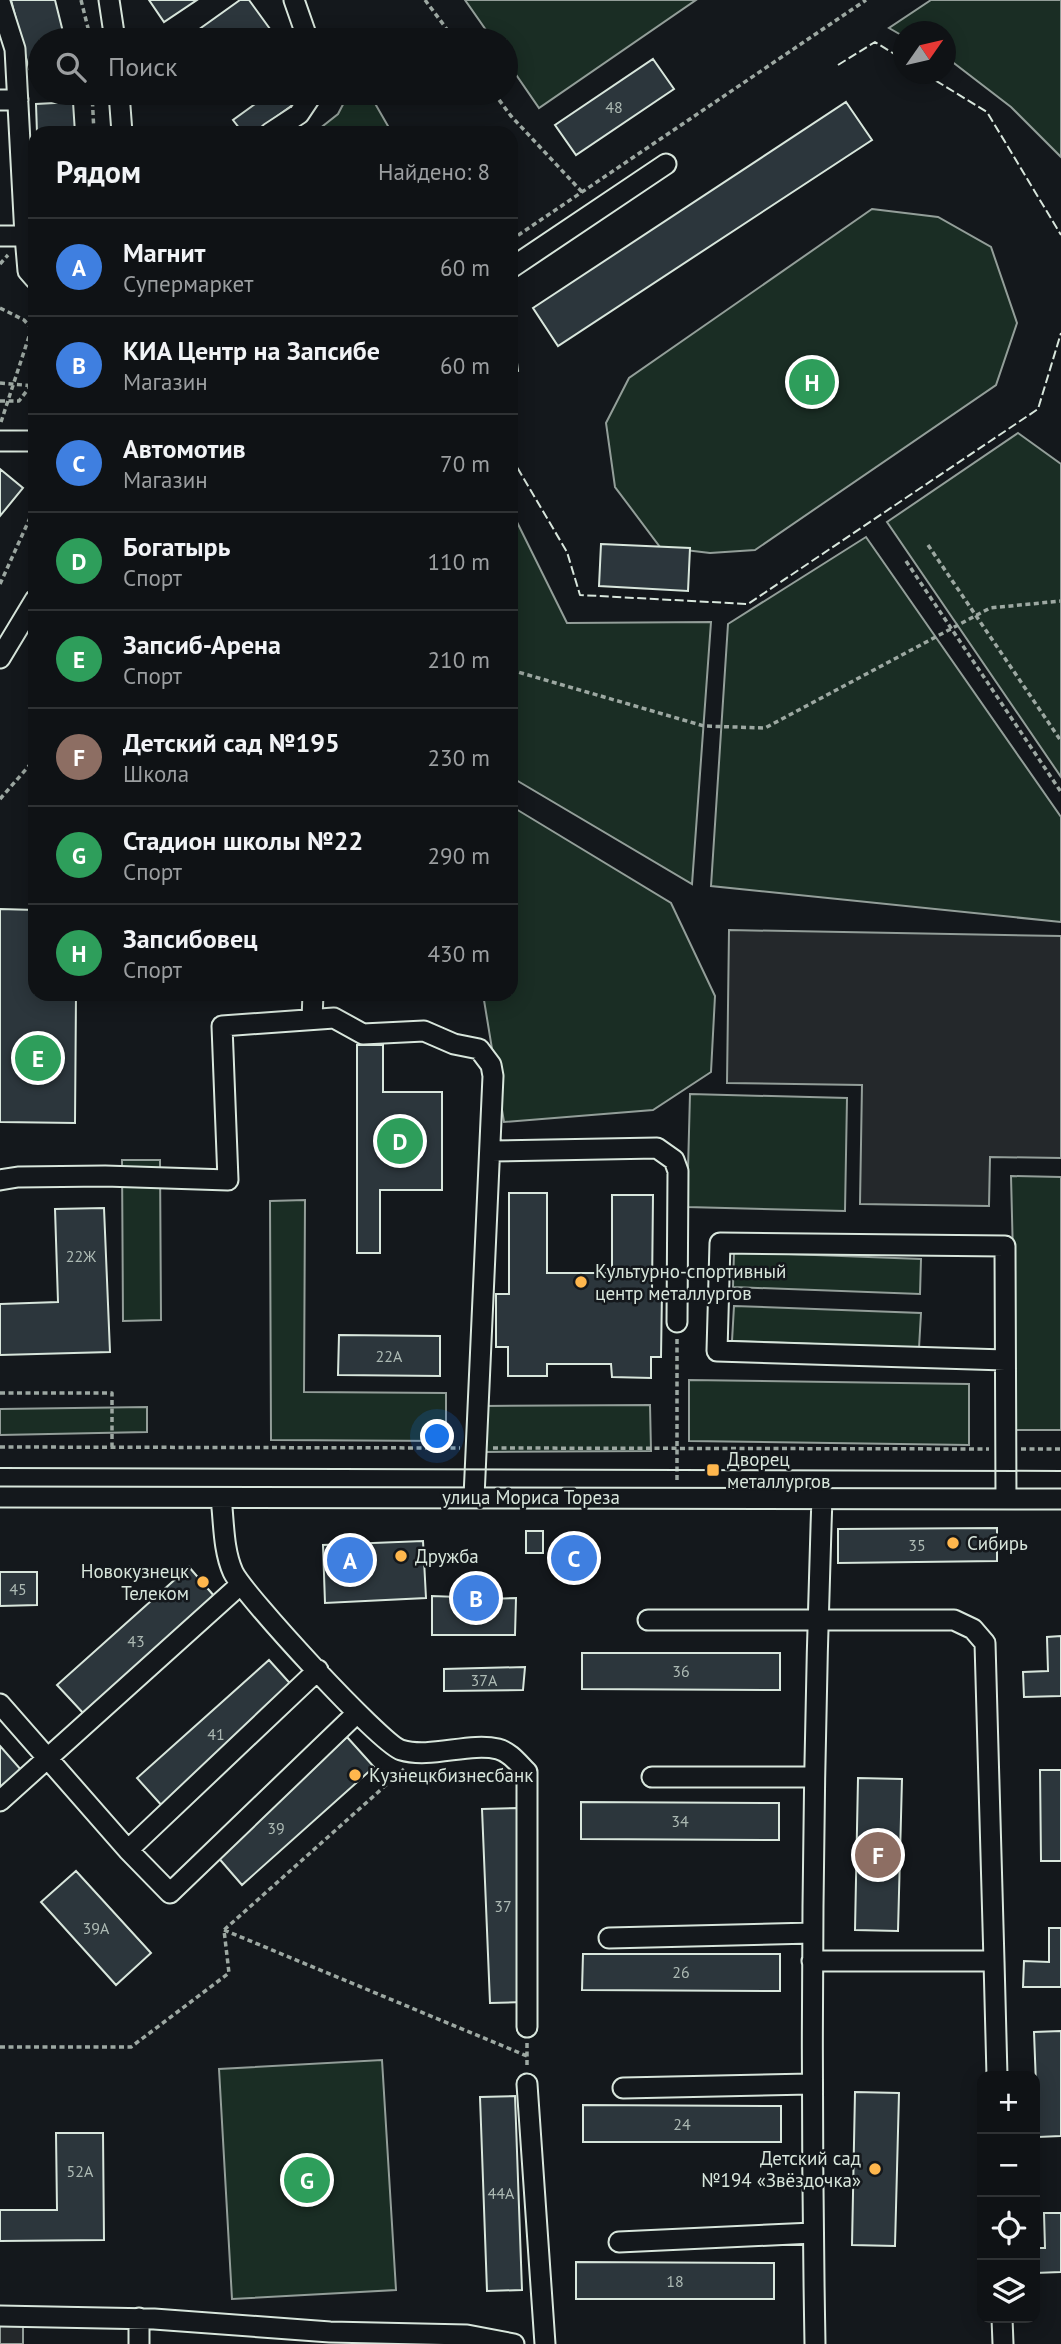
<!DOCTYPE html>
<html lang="ru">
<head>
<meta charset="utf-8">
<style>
	:root { --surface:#0f1215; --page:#1d2022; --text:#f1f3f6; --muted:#9b9ea0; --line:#2f3234; --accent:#ffb74d }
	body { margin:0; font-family:"PT Sans",sans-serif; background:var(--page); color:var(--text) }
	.controls { position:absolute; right:21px; bottom:21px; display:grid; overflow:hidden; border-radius:14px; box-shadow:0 4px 18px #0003 }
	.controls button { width:63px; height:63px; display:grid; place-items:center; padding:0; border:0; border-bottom:2px solid var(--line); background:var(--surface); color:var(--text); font:35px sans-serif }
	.compass { position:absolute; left:893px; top:21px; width:63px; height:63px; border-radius:50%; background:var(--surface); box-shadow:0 4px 18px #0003; rotate:56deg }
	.you { position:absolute; left:438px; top:1437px; width:24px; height:24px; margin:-18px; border:5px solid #fff; border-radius:50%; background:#1a73e8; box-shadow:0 0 0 10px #1a73e833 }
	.badge { display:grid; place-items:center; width:46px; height:46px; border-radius:50%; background:var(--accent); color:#fff; font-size:23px; font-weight:700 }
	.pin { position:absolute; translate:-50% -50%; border:4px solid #fff; box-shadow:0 2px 7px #0006 }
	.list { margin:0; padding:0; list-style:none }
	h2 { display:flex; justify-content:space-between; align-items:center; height:91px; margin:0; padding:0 28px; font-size:30px }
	h2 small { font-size:23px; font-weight:400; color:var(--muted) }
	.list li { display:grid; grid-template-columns:46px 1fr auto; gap:21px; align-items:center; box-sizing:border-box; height:98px; padding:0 28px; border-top:2px solid var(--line) }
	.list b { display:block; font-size:26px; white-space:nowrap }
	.list p { margin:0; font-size:23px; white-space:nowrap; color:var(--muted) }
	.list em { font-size:23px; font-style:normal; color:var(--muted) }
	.icon { flex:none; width:38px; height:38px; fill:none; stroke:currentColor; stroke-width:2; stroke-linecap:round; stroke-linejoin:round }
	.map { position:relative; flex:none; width:1061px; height:2344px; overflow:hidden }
	.search { position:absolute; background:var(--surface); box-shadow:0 4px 18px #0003; left:28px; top:28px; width:490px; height:77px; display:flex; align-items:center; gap:18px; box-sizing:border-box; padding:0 24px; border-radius:38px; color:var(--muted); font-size:26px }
	.panel { position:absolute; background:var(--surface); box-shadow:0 4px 18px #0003; left:28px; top:126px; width:490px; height:875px; border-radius:21px }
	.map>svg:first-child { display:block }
</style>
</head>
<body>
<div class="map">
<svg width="1061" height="2344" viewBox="0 0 1061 2344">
	<rect width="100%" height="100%" fill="#14181c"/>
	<path fill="#1a2d24" stroke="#939e99" stroke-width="2" d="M465 0H696L539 108 506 60V40H493Z
		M931 0H1061V157L1011 107 946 57V32H904L903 36 889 28Z
		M349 93H369L392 133H314L338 114Z
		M872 209 938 217 991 247 1017 323 996 385 755 550 710 553 660 547 615 487 606 423 629 378Z
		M1018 433 1061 464V777L887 522Z
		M511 510 567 623 711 622 692 884 511 777Z
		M866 537 1061 817V922L711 886 728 624Z
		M511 806 671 903 715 996 711 1072 653 1110 504 1122 483 994H511Z
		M690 1094 847 1098 845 1211 687 1207Z
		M122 1160H160L161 1320 123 1321Z
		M1011 1176 1061 1177V1430H1010L1015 1336Z
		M305 1200 304 1392 446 1393V1441L271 1440 270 1201Z
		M734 1252 921 1259 920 1294 733 1287Z
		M734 1306 921 1313 919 1348 732 1341Z
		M689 1380 969 1384V1445L689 1441Z
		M650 1405 651 1451 484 1452 483 1406Z
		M147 1407V1432L0 1435V1409Z
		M382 2060 396 2290 232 2299 219 2069Z"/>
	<path fill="#24282b" stroke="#939e99" stroke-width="2" d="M729 930 1061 936V1158L990 1157 989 1206 860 1204 862 1085 727 1083Z
		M0 2320H23V2344H0Z"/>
	<path fill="#2c363c" stroke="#d8e6dc" stroke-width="2" d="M11 0H55L65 40H40V66L29 69Z
		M149 0H197L164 22Z
		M240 0H249L278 40H184Z
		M653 59 674 89 576 155 555 125Z
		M247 93H292L298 101 254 133H243L233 120 255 104Z
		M73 102 75 133H37L36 104Z
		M846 102 872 140 558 346 533 308Z
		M511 313 518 371 511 372Z
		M0 469 23 488 0 516Z
		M601 544 690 548 688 591 599 586Z
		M0 909 35 910V994H76L75 1123 0 1122Z
		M357 1045H383V1092H442V1190H380V1253H357Z
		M509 1193H547V1273H612V1195H653L652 1291H662L661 1357H651V1378L612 1377 611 1364H547V1376H508V1347H496V1294H509Z
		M104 1208 110 1352 0 1355V1304L58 1302 55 1209Z
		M339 1335 440 1336V1376L338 1375Z
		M997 1528V1561L838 1563V1529Z
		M526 1531H543V1553H526Z
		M423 1541 426 1598 325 1603 323 1545Z
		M189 1567 215 1597 84 1714 57 1685Z
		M0 1572H37V1605L0 1606Z
		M474 1589 488 1599 516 1598 515 1635H432V1596L459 1597Z
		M1061 1636V1696L1024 1697 1023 1672 1048 1671 1047 1637Z
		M582 1653H780V1690L582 1689Z
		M269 1660 296 1690 164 1808 137 1778Z
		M525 1667 523 1690 444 1691V1669Z
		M347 1737 374 1767 242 1885 216 1855Z
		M0 1746 22 1771 0 1790Z
		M1040 1770H1061V1861H1041Z
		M858 1778 902 1779 898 1931 855 1930Z
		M581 1802 779 1803V1840L581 1839Z
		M517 1808 524 2002 490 2003 482 1809Z
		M76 1871 151 1953 116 1985 41 1902Z
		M1049 1928H1061V1987H1023L1024 1961 1049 1962Z
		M583 1954H780V1991L582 1990Z
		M1061 2031V2136L1038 2137 1034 2032Z
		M855 2092 899 2093 895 2246 852 2245Z
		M515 2096 522 2290 487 2291 480 2097Z
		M583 2105 781 2106V2142H583Z
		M56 2133H103L104 2240 0 2241V2210H57Z
		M1044 2213H1061V2272L1035 2273V2248H1045Z
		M576 2262 774 2263V2299H576Z"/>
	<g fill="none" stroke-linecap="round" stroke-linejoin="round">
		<defs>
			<path id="minor" d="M109 0 115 40
				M294 0 308 40
				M0 2 15 49 25 236 28 271 35 279
				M119 93 122 133
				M0 100H18
				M270 133 299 114 313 93
				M0 236H25
				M511 268 666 164
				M0 441H35
				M0 658 35 600
				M312 1019 313 994
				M491 1151 657 1148 674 1160 678 1171 677 1322
				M0 1180 18 1177 105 1176 228 1180 222 1026 334 1018 363 1034 424 1031 454 1044 479 1049 491 1065 493 1076 474 1497
				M1005 1360 717 1351 720 1243 1005 1246 1006 1499
				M0 1497 1061 1499
				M221 1498C224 1522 223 1550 233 1572 243 1594 381 1744 401 1750 431 1759 469 1742 498 1749 510 1752 518 1763 527 1772V2027
				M648 1620H954L973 1629 985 1643 994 1961H812
				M0 1704 128 1850 170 1893 356 1714
				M652 1777H814
				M0 1801 240 1585
				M128 1850 318 1670
				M609 1938 812 1933
				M994 1961 997 2076
				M527 2084 545 2344
				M623 2088 810 2084
				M619 2242 813 2233
				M0 2316 154 2319 330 2332 467 2335 514 2344
				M139 2318V2344
				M1002 2318 1003 2344
				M815 2344C810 2062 812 1780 822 1498"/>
		</defs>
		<use href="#minor" stroke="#d8e6dc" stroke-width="23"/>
		<path stroke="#9da8a2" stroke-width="3.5" stroke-dasharray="5 3.5" stroke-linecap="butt" d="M81 0 91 40
			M425 0 455 40
			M92 93 94 133
			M494 93 511 116 582 192
			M511 240 866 0
			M0 264 8 255
			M0 308 24 320 35 332
			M0 383 35 386
			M0 401H19L35 380
			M1 422 35 318
			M928 545 1061 741
			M906 561 1061 792
			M0 584 35 507
			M511 670 704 726 765 728 990 608 1061 601
			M0 799 35 759
			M0 1393H112V1447
			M0 1447 460 1448
			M493 1448 989 1449
			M1021 1449H1061
			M677 1480V1338
			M224 1930 527 2056
			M527 2043V2067
			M0 2047H131L229 1973 224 1930 404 1769"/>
		<use href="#minor" stroke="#14181c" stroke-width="19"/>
		<path stroke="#d8e6dc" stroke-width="2" d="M0 1468 1061 1471"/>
		<path stroke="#d8e6dc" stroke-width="2" stroke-dasharray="9 3.5" stroke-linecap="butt" d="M838 65 875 42 904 60
			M925 74 987 112 1061 235
			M511 457 567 552 580 595 748 604 1038 409 1061 333"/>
	</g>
	<g fill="#ffb74d" stroke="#14181c" stroke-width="2.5">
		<circle cx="581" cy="1282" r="7"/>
		<rect x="706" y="1463" width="14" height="14" rx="3.5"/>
		<circle cx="953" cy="1543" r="7"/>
		<circle cx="401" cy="1556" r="7"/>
		<circle cx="203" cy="1582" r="7"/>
		<circle cx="355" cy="1775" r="7"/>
		<circle cx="875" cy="2169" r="7"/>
	</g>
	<g text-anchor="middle" stroke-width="5" stroke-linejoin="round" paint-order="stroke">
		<g font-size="16" fill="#adbab4">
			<text x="614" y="113">48</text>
			<text x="81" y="1262">22Ж</text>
			<text x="389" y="1362">22А</text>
			<text x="917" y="1551">35</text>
			<text x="18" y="1595">45</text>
			<text x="136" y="1647">43</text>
			<text x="681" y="1677">36</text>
			<text x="484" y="1686">37А</text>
			<text x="216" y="1740">41</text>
			<text x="680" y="1827">34</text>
			<text x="276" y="1834">39</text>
			<text x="503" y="1912">37</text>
			<text x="96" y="1934">39А</text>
			<text x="681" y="1978">26</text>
			<text x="682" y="2130">24</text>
			<text x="80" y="2177">52А</text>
			<text x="501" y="2199">44А</text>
			<text x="675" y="2287">18</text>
		</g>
		<g font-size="19" fill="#d8e6dc" stroke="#14181c" text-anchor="start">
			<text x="595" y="1278">Культурно-спортивный<tspan x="595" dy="22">центр металлургов</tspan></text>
			<text x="727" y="1466">Дворец<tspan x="727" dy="22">металлургов</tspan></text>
			<text x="967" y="1550">Сибирь</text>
			<text x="415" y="1563">Дружба</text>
			<text x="189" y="1578" text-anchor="end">Новокузнецк<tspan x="189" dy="22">Телеком</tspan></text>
			<text x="369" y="1782">Кузнецкбизнесбанк</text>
			<text x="861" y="2165" text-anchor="end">Детский сад<tspan x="861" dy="22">№194 «Звёздочка»</tspan></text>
		</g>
		<g font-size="19" fill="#d8e6dc" stroke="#14181c">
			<text x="531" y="1504">улица Мориса Тореза</text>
		</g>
	</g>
</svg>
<div class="controls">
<button>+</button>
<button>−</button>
<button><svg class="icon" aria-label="locate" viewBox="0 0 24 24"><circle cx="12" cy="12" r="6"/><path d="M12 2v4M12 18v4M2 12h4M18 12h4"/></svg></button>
<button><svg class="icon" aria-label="layers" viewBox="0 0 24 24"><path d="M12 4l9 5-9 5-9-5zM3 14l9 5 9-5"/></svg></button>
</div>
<svg class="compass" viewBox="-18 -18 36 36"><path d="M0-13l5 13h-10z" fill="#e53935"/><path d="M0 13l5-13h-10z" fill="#9b9ea0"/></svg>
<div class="you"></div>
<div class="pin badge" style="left:350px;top:1560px;background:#3f7fe0">A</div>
<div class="pin badge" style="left:476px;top:1598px;background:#3f7fe0">B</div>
<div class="pin badge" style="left:574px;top:1558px;background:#3f7fe0">C</div>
<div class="pin badge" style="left:400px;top:1141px;background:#2e9e5b">D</div>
<div class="pin badge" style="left:38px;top:1058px;background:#2e9e5b">E</div>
<div class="pin badge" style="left:878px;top:1855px;background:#8d6e63">F</div>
<div class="pin badge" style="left:307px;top:2180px;background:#2e9e5b">G</div>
<div class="pin badge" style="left:812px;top:382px;background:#2e9e5b">H</div>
<div class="search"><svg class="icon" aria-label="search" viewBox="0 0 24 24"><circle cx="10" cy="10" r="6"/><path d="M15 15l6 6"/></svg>Поиск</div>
<section class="panel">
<h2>Рядом<small>Найдено: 8</small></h2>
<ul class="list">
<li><span class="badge" style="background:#3f7fe0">A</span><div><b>Магнит</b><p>Супермаркет</p></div><em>60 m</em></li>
<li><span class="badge" style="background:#3f7fe0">B</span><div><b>КИА Центр на Запсибе</b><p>Магазин</p></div><em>60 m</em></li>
<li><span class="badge" style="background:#3f7fe0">C</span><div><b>Автомотив</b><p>Магазин</p></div><em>70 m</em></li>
<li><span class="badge" style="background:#2e9e5b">D</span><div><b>Богатырь</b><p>Спорт</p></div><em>110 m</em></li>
<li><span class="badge" style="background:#2e9e5b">E</span><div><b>Запсиб-Арена</b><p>Спорт</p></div><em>210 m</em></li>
<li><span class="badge" style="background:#8d6e63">F</span><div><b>Детский сад №195</b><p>Школа</p></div><em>230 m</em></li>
<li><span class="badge" style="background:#2e9e5b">G</span><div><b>Стадион школы №22</b><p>Спорт</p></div><em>290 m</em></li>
<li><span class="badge" style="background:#2e9e5b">H</span><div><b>Запсибовец</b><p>Спорт</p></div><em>430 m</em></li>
</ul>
</section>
</div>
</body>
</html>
